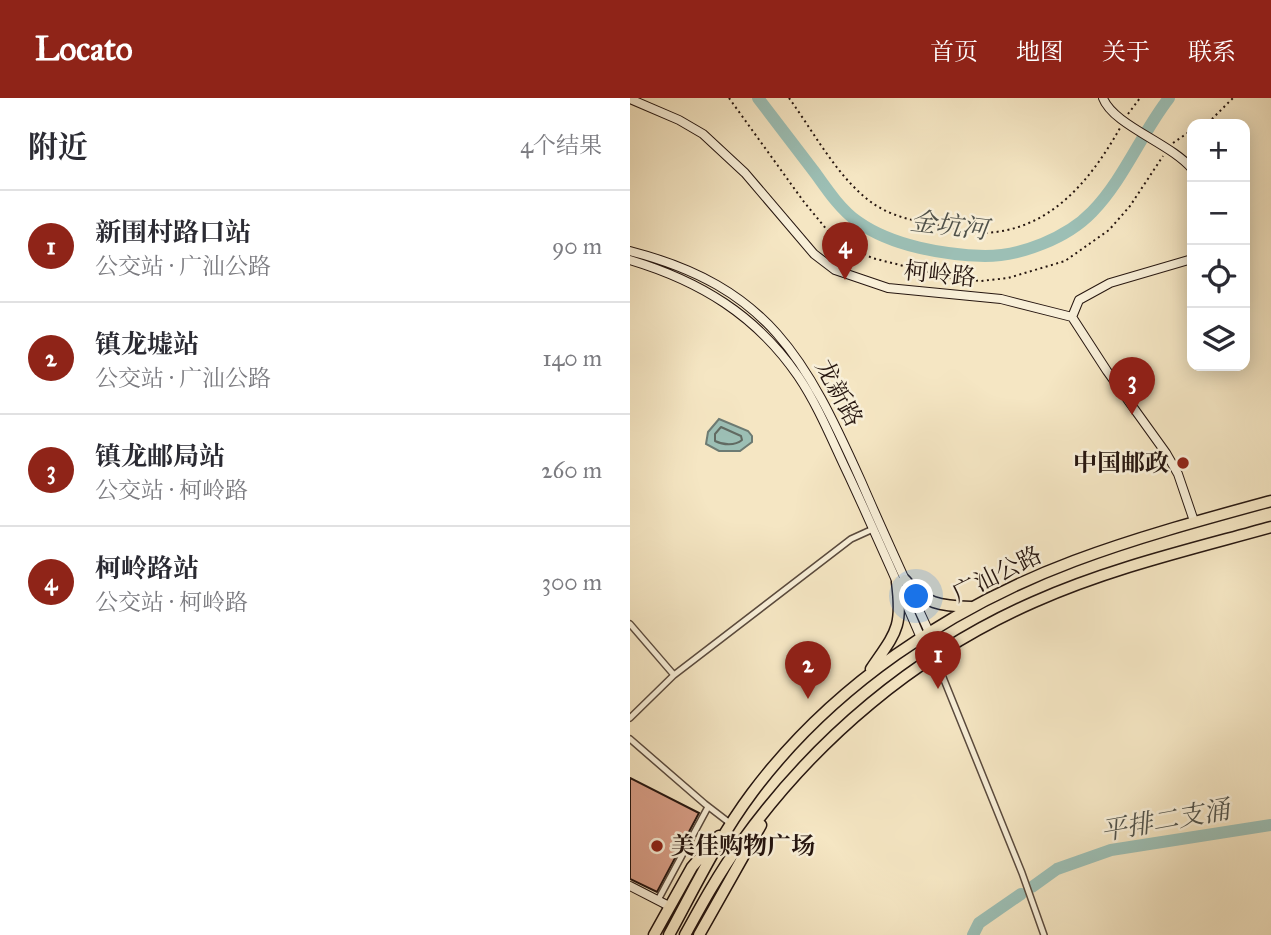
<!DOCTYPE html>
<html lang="zh">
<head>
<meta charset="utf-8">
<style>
	:root { --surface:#fff; --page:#f7f7f7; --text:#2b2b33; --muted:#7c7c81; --line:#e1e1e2; --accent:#8f2418 }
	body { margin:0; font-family:"IM FELL Great Primer","Noto Serif SC",serif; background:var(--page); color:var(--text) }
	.controls { position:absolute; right:21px; top:21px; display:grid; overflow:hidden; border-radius:14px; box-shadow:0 4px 18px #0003 }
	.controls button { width:63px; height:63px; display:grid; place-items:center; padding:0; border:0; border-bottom:2px solid var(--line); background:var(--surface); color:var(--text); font:35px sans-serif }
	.you { position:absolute; left:287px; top:499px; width:24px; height:24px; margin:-18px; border:5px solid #fff; border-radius:50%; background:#1a73e8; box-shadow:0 0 0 10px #1a73e833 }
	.badge { display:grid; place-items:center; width:46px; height:46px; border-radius:50%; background:var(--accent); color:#fff; font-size:23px; font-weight:700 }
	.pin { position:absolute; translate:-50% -58px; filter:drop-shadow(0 2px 4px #0008) }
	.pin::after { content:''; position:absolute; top:37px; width:24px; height:21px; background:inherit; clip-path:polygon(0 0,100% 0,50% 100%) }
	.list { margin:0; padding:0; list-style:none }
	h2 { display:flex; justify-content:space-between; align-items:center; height:91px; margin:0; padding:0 28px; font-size:30px }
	h2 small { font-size:23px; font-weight:400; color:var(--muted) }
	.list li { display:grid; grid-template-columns:46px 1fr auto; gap:21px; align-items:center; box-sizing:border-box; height:112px; padding:0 28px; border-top:2px solid var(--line) }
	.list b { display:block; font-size:26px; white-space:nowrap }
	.list p { margin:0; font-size:23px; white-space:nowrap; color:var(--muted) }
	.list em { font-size:23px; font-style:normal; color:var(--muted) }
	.icon { flex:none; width:38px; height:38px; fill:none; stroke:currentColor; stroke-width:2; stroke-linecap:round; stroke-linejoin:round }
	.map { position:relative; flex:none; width:641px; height:837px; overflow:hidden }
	header { display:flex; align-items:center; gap:42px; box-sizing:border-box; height:98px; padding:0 35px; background:var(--accent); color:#fff }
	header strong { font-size:33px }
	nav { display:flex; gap:38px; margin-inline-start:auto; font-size:24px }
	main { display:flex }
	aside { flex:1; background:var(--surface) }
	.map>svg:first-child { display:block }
</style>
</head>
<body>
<header>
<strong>Locato</strong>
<nav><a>首页</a><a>地图</a><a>关于</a><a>联系</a></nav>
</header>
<main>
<aside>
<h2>附近<small>4个结果</small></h2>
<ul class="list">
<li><span class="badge">1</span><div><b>新围村路口站</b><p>公交站 · 广汕公路</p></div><em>90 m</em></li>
<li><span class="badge">2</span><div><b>镇龙墟站</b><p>公交站 · 广汕公路</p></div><em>140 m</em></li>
<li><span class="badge">3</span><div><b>镇龙邮局站</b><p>公交站 · 柯岭路</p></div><em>260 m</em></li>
<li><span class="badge">4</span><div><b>柯岭路站</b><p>公交站 · 柯岭路</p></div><em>300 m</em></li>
</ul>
</aside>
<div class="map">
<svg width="641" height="837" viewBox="0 0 641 837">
	<rect width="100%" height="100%" fill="#f5e6c3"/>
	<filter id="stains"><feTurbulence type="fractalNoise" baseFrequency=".00286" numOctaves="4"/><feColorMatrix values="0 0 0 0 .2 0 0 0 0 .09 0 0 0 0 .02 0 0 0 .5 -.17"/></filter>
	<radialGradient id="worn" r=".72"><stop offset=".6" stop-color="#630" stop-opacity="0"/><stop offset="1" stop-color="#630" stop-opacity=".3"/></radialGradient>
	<path fill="#9cbfb5" stroke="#6d7b73" stroke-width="2" d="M89 321 118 333 122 338V344L110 353H89L76 346 78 334Z"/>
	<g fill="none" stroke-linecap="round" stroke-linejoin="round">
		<path stroke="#616a62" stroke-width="2" d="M91 329 111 338 112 342C105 348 93 347 85 343V336Z"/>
		<path stroke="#9cbfb5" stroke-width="12" d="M128 0C147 25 167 51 186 76 198 93 211 112 228 124 262 148 314 157 355 158 391 158 437 140 462 114 494 81 511 36 539 0
			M402 789 427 771 481 752 641 727
			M343 837 349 825 391 796"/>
	</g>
	<path fill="#d99f88" stroke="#261610" stroke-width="2" d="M0 680 69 715 27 794 0 781Z"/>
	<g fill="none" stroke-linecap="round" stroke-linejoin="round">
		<defs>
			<path id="street" d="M0 526 44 577
				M304 557 392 775 414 837
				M0 620 44 577 221 441 243 431
				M0 641 75 706 101 726
				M28 802 78 709"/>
			<path id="secondary" d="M473 0C483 27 542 46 562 71
				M0 1 49 22 73 36 115 75 184 156 205 172 258 190 371 201 442 219 477 273 536 355 548 376 564 423
				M0 153C139 189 176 261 231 383 253 434 276 484 299 534L304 557
				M0 162C70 183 126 217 168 278 189 309 203 345 219 378 244 432 268 486 291 540L301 554
				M442 219 449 202 480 185 562 161
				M0 788 39 808"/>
			<path id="highway" d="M275 482C293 506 312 508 341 509
				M241 571C266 534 273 530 267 484
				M24 837 62 769 89 738
				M39 837C65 789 89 739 122 695 202 588 319 510 444 463 508 439 575 421 641 403
				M55 837C72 806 89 775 110 746 185 641 286 556 404 504 480 470 562 451 641 429
				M69 837 131 727"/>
		</defs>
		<use href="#street" stroke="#5a4a3d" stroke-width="8"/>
		<use href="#secondary" stroke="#261610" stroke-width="10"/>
		<use href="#highway" stroke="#261610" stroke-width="13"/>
		<path stroke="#261610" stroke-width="2" stroke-dasharray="2 3.5" stroke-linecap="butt" d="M99 0 174 104 202 138 242 160 322 180 351 183 378 180 435 163 479 132 500 108 533 58
			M159 0C183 33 205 75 237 101 258 118 281 122 306 127 321 130 338 135 353 135 420 133 460 83 490 30
			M498 16 510 0
			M572 26 582 21 603 0
			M543 45 562 32"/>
		<use href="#street" stroke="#f8efd8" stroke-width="5"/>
		<use href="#secondary" stroke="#f8efd8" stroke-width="8"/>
		<use href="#highway" stroke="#f5e6c3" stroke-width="10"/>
	</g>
	<g fill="#8f2418" stroke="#f8efd8" stroke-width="2.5">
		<circle cx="553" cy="365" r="7"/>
		<circle cx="27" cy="748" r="7"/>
	</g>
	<g text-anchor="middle" stroke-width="5" stroke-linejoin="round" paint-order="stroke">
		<g font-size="24" fill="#261610" stroke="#f8efd8">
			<text transform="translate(310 176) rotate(6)" y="8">柯岭路</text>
			<text transform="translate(209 295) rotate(62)" y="8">龙新路</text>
			<text transform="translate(367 476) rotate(-26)" y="8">广汕公路</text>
		</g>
		<g font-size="24" font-weight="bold" fill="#261610" stroke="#f8efd8" text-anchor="end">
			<text x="539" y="373">中国邮政</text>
			<text x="41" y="756" text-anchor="start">美佳购物广场</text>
		</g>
		<g font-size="26" font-style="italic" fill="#4f514a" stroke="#f8efd8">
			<text transform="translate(319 127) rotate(7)" y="9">金坑河</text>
			<text transform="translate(535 722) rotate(-10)" y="9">平排二支涌</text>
		</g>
	</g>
	<rect width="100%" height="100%" filter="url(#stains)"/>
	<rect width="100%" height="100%" fill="url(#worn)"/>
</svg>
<div class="controls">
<button>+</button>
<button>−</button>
<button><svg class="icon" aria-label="locate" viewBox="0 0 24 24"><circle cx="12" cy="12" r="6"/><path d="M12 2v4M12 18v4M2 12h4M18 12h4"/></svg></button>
<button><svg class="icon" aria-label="layers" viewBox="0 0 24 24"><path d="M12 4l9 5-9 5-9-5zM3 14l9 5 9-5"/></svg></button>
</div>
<div class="you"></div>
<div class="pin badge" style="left:308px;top:591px">1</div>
<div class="pin badge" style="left:178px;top:601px">2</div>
<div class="pin badge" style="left:502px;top:317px">3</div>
<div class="pin badge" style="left:215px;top:182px">4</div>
</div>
</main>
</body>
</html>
